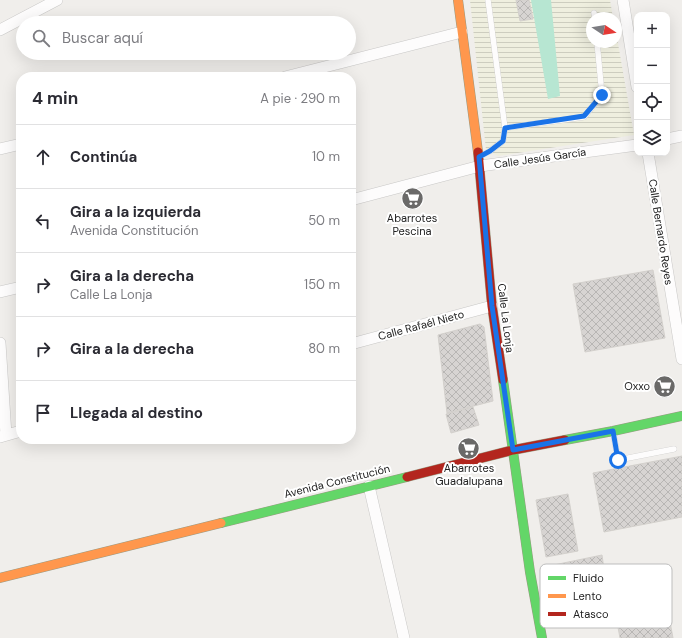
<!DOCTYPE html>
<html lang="es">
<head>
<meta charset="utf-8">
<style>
	:root { --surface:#fff; --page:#f7f7f7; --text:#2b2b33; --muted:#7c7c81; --line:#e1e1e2 }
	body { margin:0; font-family:"DM Sans",sans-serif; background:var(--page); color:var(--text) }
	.controls { position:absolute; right:12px; top:12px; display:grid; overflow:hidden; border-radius:8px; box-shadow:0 4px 16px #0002 }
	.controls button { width:36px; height:36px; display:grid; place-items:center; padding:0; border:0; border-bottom:1px solid var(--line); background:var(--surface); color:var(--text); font:20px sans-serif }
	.compass { position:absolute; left:586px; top:12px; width:36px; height:36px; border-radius:50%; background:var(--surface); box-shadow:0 4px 16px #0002; rotate:102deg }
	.stop { position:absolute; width:12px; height:12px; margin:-9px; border:3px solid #1a73e8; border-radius:50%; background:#fff }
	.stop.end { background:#1a73e8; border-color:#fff; box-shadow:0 1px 4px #0008 }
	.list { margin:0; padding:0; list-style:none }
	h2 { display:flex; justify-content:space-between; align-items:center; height:52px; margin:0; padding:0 16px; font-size:17px }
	h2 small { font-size:13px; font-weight:400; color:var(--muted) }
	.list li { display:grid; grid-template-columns:26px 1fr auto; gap:12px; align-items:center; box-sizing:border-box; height:64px; padding:0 16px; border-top:1px solid var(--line) }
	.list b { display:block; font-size:15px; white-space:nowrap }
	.list p { margin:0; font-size:13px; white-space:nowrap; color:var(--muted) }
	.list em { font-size:13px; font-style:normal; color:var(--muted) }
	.icon { flex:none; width:22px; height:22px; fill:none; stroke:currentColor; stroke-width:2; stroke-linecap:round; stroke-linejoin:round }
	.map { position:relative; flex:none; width:682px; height:638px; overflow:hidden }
	.search { position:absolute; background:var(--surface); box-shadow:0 4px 16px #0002; left:16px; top:16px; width:340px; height:44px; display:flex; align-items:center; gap:10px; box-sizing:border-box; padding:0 14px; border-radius:22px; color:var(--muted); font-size:15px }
	.panel { position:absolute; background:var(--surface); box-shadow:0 4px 16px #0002; left:16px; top:72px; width:340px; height:372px; border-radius:16px }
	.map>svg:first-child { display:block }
</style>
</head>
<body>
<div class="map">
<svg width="682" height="638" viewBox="0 0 682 638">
	<defs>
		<pattern id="farmland-rules" width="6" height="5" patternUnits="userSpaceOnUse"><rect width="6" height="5" fill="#efefdf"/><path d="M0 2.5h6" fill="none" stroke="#cdcdbf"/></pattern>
		<pattern id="building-cross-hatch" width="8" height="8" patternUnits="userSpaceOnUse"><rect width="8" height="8" fill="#d7d4d2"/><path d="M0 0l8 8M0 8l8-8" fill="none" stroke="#b8b6b4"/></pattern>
	</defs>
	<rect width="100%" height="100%" fill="#f0eeeb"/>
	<path fill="url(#farmland-rules)" d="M470 0H610L613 18H592V42H616V32L634 135 498 156 486 150Z"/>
	<path fill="#b7e6d2" d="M531 0H551L560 96 548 99Z"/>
	<path fill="url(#building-cross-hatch)" stroke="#d3d0cc" d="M516 0H529L533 19 520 21Z
		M653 270 665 338 585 352 573 284Z
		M480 324 484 327 493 401 447 413 438 335Z
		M473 407 479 425 451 433 446 414Z
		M682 456V517L604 532 593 473Z
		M568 494 578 551 546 557 536 500Z
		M602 555 605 576 553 587 549 566Z
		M668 611 673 638H620L617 622Z"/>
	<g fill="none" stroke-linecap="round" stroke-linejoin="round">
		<defs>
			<path id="lane" d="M594 13 595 18
				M505 128 584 117 602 95 597 42
				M481 156 490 151 503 141 505 128 488 0
				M613 431 618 460 674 449"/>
			<path id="street" d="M623 0 637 87
				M0 30 57 0
				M285 77 462 32
				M667 139 682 136
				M0 149 21 144
				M648 153 682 359
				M351 200 480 166 637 145
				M0 292 21 287
				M0 343 6 435
				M351 344 492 306
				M0 437 21 431
				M369 486 404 638"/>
			<path id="fast" d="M503 380 530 572 542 638
				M565 440 613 431 682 416
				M221 523 407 477"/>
			<path id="slow" d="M458 0 478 152
				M0 578 221 523"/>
			<path id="jam" d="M478 152 492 306 503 380
				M407 477 513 450 565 440"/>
		</defs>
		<use href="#lane" stroke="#c9c8c7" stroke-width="6"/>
		<use href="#street" stroke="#c9c8c7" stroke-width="12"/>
		<use href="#fast" stroke="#999a82" stroke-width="10"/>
		<use href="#slow" stroke="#999a82" stroke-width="10"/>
		<use href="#jam" stroke="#999a82" stroke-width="10"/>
		<use href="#lane" stroke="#fdfcfc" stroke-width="5.5"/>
		<use href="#street" stroke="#fdfcfc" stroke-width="11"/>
		<use href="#fast" stroke="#63d668" stroke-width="9"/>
		<use href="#slow" stroke="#ff974d" stroke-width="9"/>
		<use href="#jam" stroke="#b3261e" stroke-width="9"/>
	</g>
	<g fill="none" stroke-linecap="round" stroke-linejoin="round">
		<path stroke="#1a73e8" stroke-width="5" d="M602 95 584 116 505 128 503 141 490 151 479 157 492 306 513 450 613 431 618 460"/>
	</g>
	<defs>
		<symbol id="supermarket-disc" viewBox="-11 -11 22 22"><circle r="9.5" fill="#6a6968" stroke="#fff"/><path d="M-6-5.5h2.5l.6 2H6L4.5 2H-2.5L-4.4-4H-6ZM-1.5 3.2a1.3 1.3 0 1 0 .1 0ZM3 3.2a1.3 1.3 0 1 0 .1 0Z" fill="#fff"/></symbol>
	</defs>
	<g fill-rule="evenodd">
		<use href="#supermarket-disc" x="400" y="186" width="25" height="25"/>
		<use href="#supermarket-disc" x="652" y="374" width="25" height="25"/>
		<use href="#supermarket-disc" x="456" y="436" width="25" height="25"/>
	</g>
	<g text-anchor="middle" stroke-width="4" stroke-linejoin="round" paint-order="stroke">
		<g font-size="11" fill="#222" stroke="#fff">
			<text transform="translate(540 158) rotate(-8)" y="4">Calle Jesús García</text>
			<text transform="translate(661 232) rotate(81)" y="4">Calle Bernardo Reyes</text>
			<text transform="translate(506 318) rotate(83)" y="4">Calle La Lonja</text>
			<text transform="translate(421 325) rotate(-15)" y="4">Calle Rafaél Nieto</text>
			<text transform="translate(337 481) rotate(-14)" y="4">Avenida Constitución</text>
		</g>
		<g font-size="11" fill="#222" stroke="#fff">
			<text x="412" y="222">Abarrotes<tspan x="412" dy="13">Pescina</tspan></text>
			<text x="650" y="390" text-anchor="end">Oxxo</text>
			<text x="469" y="472">Abarrotes<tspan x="469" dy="13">Guadalupana</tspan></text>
		</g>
	</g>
	<rect x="540" y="564" width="132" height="64" rx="6" fill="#fff" stroke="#bdbdbd" stroke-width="1"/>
	<rect x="548" y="576" width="18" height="4" fill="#63d668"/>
	<rect x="548" y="594" width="18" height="4" fill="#ff974d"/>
	<rect x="548" y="612" width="18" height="4" fill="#b3261e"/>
	<g font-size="11" fill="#222">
		<text x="573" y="582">Fluido</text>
		<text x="573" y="600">Lento</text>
		<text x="573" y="618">Atasco</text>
	</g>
</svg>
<div class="controls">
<button>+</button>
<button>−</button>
<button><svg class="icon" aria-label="locate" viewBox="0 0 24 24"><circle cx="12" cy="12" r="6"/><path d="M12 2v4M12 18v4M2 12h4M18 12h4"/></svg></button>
<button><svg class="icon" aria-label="layers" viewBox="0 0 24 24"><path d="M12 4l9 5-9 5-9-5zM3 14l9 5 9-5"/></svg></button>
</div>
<svg class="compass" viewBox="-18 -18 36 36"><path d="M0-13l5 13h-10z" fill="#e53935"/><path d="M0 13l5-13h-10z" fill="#7c7c81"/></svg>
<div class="stop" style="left:618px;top:460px"></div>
<div class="stop end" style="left:602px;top:95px"></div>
<div class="search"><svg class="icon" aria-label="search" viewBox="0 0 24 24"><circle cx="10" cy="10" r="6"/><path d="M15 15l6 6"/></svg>Buscar aquí</div>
<section class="panel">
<h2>4 min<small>A pie · 290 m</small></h2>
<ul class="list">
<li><svg class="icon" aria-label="ahead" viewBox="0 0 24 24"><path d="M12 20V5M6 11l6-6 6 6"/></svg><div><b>Continúa</b></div><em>10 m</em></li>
<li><svg class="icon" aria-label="left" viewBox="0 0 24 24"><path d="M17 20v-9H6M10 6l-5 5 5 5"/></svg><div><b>Gira a la izquierda</b><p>Avenida Constitución</p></div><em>50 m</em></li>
<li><svg class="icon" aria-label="right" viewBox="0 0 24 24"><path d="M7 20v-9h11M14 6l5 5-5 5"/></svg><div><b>Gira a la derecha</b><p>Calle La Lonja</p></div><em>150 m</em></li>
<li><svg class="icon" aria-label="right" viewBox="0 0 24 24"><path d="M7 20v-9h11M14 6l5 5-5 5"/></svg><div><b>Gira a la derecha</b></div><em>80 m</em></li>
<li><svg class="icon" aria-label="arrive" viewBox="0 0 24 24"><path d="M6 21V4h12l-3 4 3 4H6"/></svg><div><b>Llegada al destino</b></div></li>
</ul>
</section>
</div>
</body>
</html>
